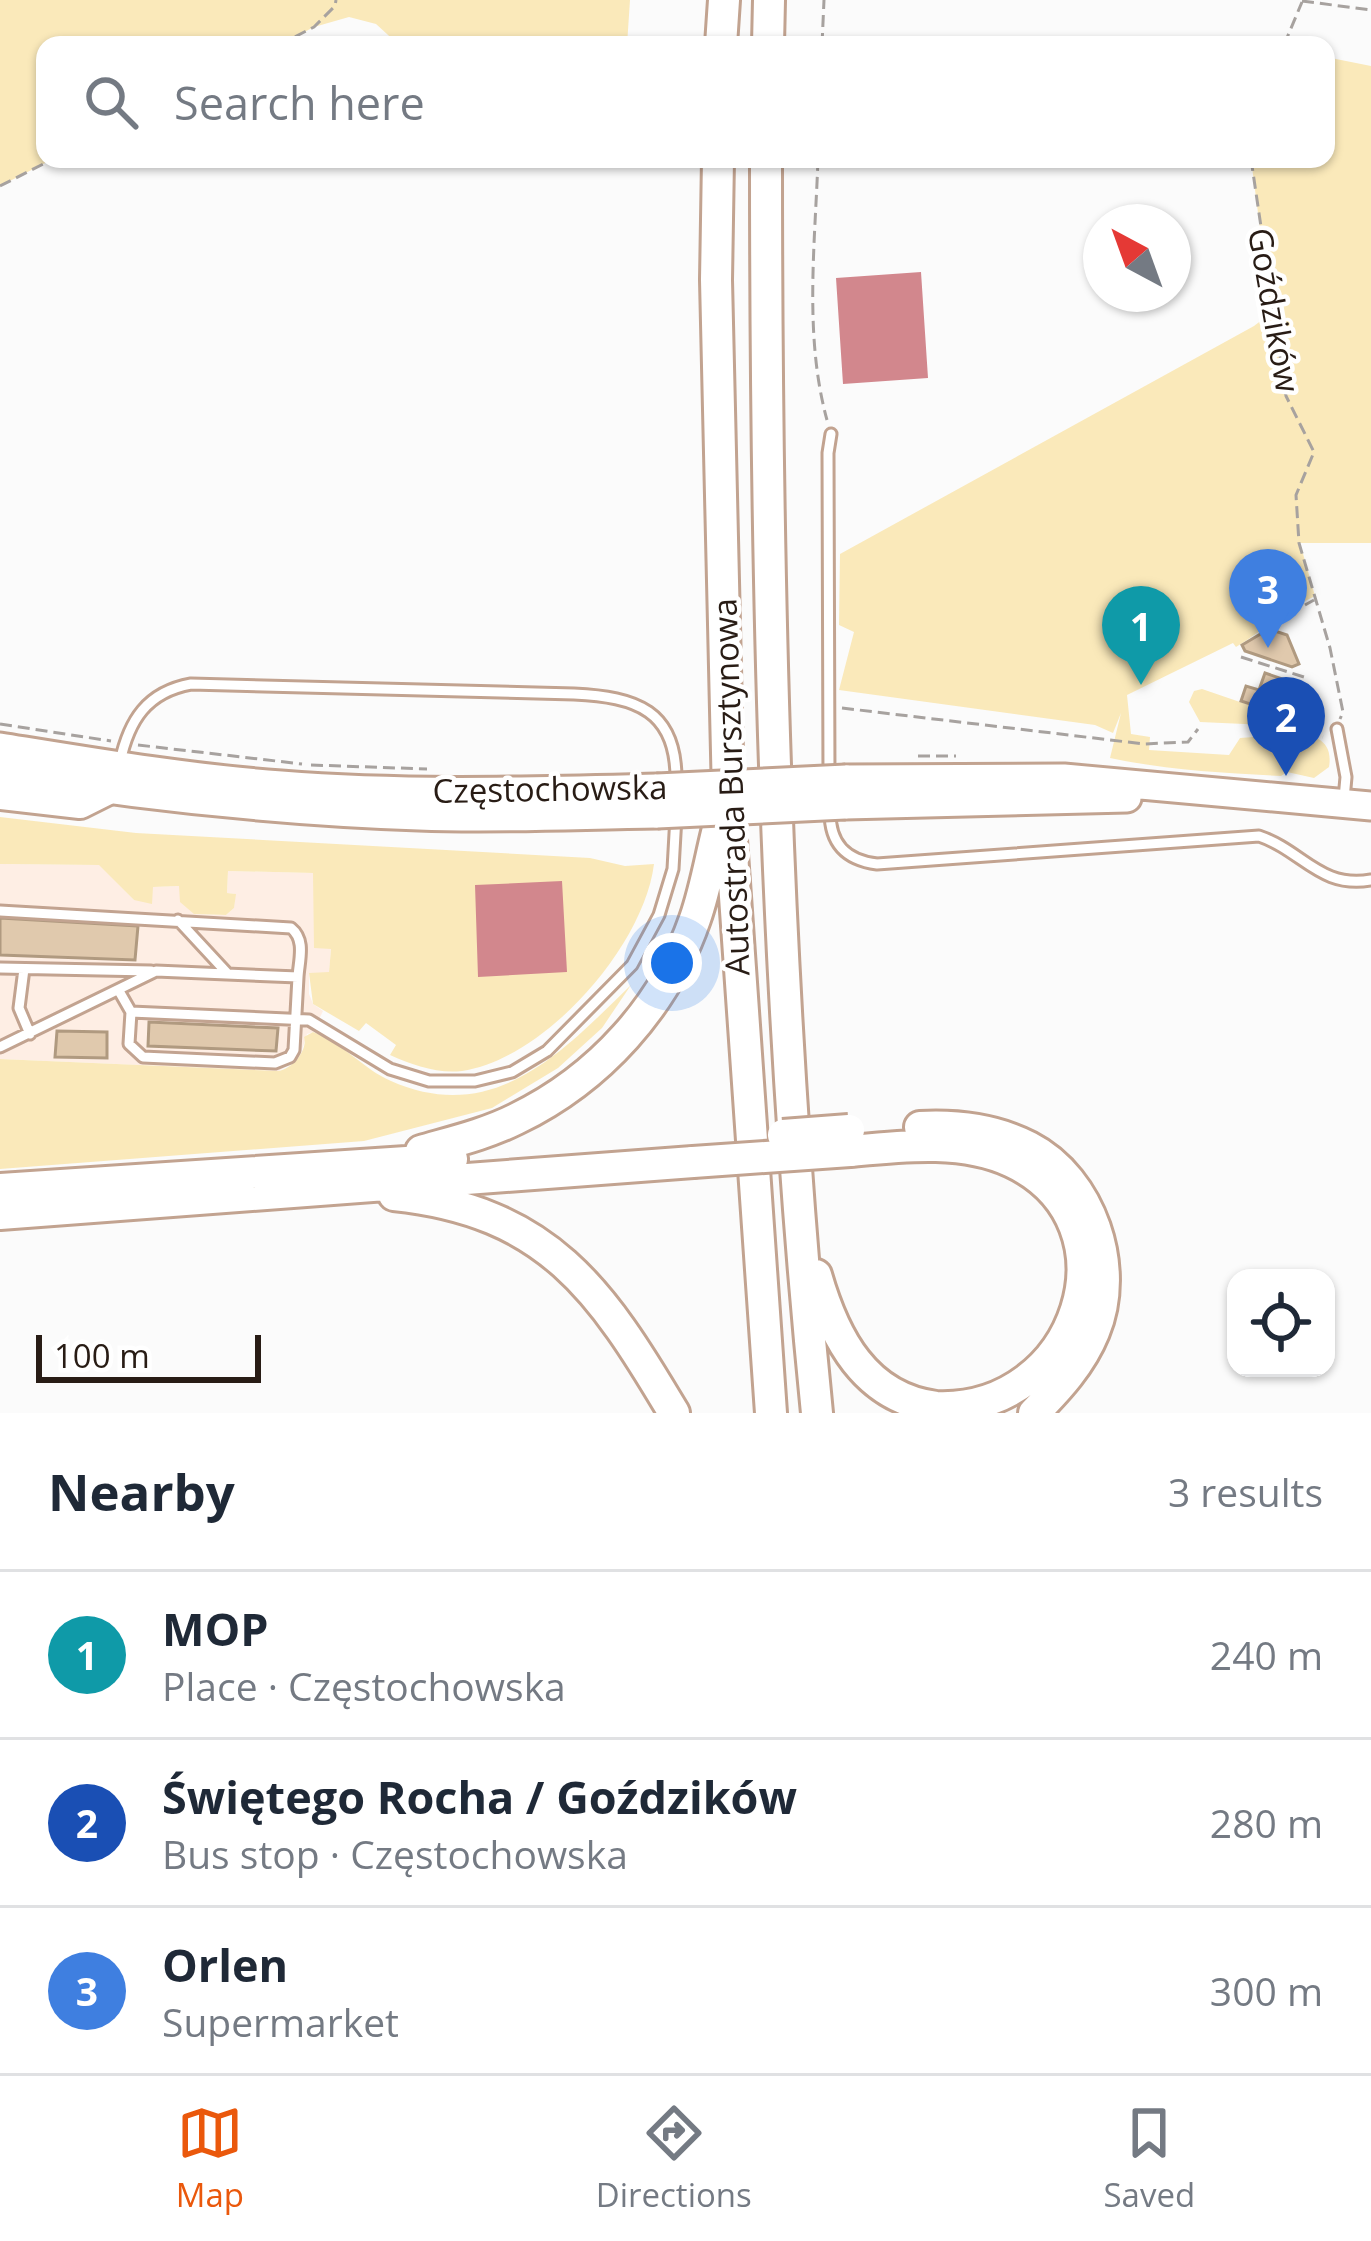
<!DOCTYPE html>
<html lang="en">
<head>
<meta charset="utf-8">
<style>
	:root { --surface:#fff; --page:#f2f2f3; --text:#1f2937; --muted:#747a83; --line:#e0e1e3; --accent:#ea580c }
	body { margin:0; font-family:"Open Sans",sans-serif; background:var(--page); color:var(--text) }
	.controls { position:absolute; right:36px; bottom:36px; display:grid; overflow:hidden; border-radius:24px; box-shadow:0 3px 9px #0004 }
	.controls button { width:108px; height:108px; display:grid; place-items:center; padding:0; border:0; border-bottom:3px solid var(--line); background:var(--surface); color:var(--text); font:60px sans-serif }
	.compass { position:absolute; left:1083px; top:204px; width:108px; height:108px; border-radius:50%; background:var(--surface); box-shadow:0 3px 9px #0004; rotate:319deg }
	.scale { position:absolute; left:36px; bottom:30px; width:225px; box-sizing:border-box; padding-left:12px; border:6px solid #281c15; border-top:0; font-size:33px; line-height:42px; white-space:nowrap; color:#281c15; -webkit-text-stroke:9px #fff; paint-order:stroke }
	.you { position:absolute; left:672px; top:963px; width:42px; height:42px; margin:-30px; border:9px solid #fff; border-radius:50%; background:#1a73e8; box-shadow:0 0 0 18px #1a73e833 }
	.badge { display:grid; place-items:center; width:78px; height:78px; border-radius:50%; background:var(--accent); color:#fff; font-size:39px; font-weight:700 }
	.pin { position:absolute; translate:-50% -99px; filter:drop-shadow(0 3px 6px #0008) }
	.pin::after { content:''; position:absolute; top:63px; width:42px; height:36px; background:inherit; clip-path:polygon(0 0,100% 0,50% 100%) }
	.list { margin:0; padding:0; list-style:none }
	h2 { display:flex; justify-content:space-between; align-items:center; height:156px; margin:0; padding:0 48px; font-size:51px }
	h2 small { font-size:39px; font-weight:400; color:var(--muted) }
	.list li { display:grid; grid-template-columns:78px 1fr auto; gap:36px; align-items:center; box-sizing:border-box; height:168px; padding:0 48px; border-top:3px solid var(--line) }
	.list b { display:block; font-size:45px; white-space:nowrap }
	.list p { margin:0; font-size:39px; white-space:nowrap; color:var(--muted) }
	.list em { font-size:39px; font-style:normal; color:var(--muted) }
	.icon { flex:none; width:66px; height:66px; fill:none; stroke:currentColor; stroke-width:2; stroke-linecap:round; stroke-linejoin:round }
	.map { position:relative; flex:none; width:1371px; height:1413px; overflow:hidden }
	.search { position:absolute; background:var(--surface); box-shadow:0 3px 9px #0004; left:36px; right:36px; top:36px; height:132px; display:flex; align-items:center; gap:30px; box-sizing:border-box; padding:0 42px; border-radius:24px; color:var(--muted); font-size:45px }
	.sheet { height:660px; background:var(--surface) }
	nav { display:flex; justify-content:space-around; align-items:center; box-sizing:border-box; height:168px; border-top:3px solid var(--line); background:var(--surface); font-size:33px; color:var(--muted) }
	nav a { display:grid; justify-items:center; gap:6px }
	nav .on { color:var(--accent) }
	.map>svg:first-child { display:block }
</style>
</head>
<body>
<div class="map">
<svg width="1371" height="1413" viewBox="0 0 1371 1413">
	<rect width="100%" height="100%" fill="#fbfbfb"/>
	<path fill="#feeee4" d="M0 864 100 865 134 900 153 887 180 886 195 914 226 915 234 908 235 894 227 893 228 871 314 873V947L331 948 329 973H309V994L313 1004 323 1011 313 1032 307 1034 300 1056 279 1071 0 1059Z"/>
	<path fill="#fae9ba" d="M0 0H630L627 45H399L376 24 349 17 314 27 279 45H45V159H53L0 186Z
		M1326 57 1371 66V543H1300L1315 596C1287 609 1263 631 1236 647L1233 643 1127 695 1131 734 1150 737 1149 750 1229 755 1240 738C1271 737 1337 719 1329 767L1314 778 1287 772 1281 776C1224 773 1166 770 1110 758L1121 713 1113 733 1095 725 839 690 854 632 839 625 840 554 1254 326 1271 313 1251 159H1326Z
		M1202 689 1292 720 1296 723 1287 726 1200 722 1189 702 1194 691Z
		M0 817 136 833 590 858 625 866 654 864C644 946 545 1059 462 1071 438 1074 412 1065 390 1055L396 1045 366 1023 359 1031 313 1004 309 973 329 972 331 949 314 948 313 873 228 871 227 893 236 894 234 908 226 915 194 914 180 902 179 886 153 887 152 904 134 900 99 865 0 864Z
		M631 985 602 1028 558 1068 492 1108 364 1141 0 1169V1059L279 1071C295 1067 308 1048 304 1037L313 1032C342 1042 363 1069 391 1081 495 1127 564 1050 631 985Z"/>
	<path fill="#d2878d" d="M921 272 928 378 843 384 836 278Z
		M562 881 567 972 478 977 475 885Z"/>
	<path fill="#e0c9ad" stroke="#b09a80" stroke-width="3" d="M1269 629 1287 635 1299 664 1292 667 1245 651 1242 645Z
		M1265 673 1300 685 1294 701 1280 697 1275 712 1241 701 1246 686 1259 690Z
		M0 918 138 926 135 960 0 955Z
		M149 1022 278 1028 276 1051 148 1046Z
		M57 1031 107 1032V1058L55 1057Z"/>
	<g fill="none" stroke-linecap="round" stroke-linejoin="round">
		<defs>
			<path id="service" d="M1337 729 1346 777 1344 799
				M120 762C129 720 147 692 191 684L574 694C636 697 677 710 676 781
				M829 777 828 453 831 434
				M830 812C830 844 846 860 877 864L1259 836C1303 851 1320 889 1371 880
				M0 911 291 928C306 940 299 960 298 977
				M178 920 228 974
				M0 968 151 971
				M24 969 19 1008 30 1034
				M131 1012 309 1020 390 1069 429 1081H475L512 1072 547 1051 632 965 659 915 673 869 676 816
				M0 1047 156 971 298 977 294 1050 290 1057 275 1063 143 1057 129 1044 131 1012 119 991"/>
			<path id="primary" d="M0 747C93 762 187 778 281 785 406 795 531 791 657 788
				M0 773C139 796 278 811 419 816 498 819 578 815 657 814
				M846 779 1064 778 1371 806
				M845 805 1127 798"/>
			<path id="motorway" d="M721 45 724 0
				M768 45 769 0
				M718 159 716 280 728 796 771 1413
				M766 159C766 577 775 997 817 1413
				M0 794 80 803 106 790
				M920 1127C957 1125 996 1130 1029 1147 1091 1179 1121 1268 1094 1332 1081 1364 1058 1389 1034 1413
				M421 1151C452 1142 486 1134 516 1119 599 1079 665 1006 695 919 707 885 712 848 722 813
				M0 1189 452 1159
				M394 1195C548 1211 601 1290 674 1413
				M0 1214 693 1162
				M816 1275C834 1338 865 1398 936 1407 1079 1413 1141 1223 1012 1162 963 1139 903 1146 850 1151"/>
		</defs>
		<use href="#service" stroke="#c2a390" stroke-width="15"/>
		<use href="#primary" stroke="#c2a390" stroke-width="33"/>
		<use href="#motorway" stroke="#c2a390" stroke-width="36"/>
		<path stroke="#a7a29f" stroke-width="3" stroke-dasharray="12 6" stroke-linecap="butt" d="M1302 1 1371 10
			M279 45 314 27 335 6 336 0
			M822 45 824 0
			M1284 45 1302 2
			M818 159C815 246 804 336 827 420
			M1251 159 1286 396 1314 452 1296 495 1299 543 1330 648 1343 712 1340 719
			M0 186 53 159
			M1305 605 1314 600
			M1241 657 1304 677 1300 689
			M842 708 1144 744 1188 742 1198 729
			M0 724 111 741
			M1305 735 1323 737
			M138 745 302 764
			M918 756H956
			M311 765 427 769"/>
		<use href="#service" stroke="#fff" stroke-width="9"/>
		<use href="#primary" stroke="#fff" stroke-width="27"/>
		<use href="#motorway" stroke="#fff" stroke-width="30"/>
		<defs>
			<path id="primary-bridge" d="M657 788 846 779
				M657 814 845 805"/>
			<path id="motorway-bridge" d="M783 1135 849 1130
				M693 1162 850 1151"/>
		</defs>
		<use href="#primary-bridge" stroke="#c2a390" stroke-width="33" stroke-linecap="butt"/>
		<use href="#motorway-bridge" stroke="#c2a390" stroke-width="36" stroke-linecap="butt"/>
		<use href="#primary-bridge" stroke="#fff" stroke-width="27"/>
		<use href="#motorway-bridge" stroke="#fff" stroke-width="30"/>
	</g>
	<g text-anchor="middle" stroke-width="9" stroke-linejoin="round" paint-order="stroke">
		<g font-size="33" fill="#281c15" stroke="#fff">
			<text transform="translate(1274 310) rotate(80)" y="12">Goździków</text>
			<text transform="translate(731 787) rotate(-92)" y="12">Autostrada Bursztynowa</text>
			<text transform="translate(550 789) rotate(-1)" y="12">Częstochowska</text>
		</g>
	</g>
</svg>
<div class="controls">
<button><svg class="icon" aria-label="locate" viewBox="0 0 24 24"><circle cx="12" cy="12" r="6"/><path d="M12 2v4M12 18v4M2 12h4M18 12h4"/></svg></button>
</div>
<svg class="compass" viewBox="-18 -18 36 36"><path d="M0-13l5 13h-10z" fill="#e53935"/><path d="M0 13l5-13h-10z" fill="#747a83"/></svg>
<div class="scale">100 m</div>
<div class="you"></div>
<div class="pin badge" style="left:1141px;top:685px;background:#0f9aa8">1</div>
<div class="pin badge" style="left:1286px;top:776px;background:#1a4fb4">2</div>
<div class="pin badge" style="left:1268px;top:648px;background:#3f7fe0">3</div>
<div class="search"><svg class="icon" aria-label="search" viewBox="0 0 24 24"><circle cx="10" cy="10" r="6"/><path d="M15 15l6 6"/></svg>Search here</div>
</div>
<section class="sheet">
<h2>Nearby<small>3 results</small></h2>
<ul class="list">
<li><span class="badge" style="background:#0f9aa8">1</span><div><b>MOP</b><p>Place · Częstochowska</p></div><em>240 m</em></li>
<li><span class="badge" style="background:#1a4fb4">2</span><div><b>Świętego Rocha / Goździków</b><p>Bus stop · Częstochowska</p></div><em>280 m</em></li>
<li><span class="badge" style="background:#3f7fe0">3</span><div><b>Orlen</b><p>Supermarket</p></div><em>300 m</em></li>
</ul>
</section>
<nav>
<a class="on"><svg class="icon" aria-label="map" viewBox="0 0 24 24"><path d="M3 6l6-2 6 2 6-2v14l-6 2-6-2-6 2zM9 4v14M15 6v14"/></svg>Map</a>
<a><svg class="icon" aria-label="directions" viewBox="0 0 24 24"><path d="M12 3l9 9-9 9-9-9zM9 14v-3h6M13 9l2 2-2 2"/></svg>Directions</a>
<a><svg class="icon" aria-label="saved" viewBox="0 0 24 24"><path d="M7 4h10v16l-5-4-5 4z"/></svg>Saved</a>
</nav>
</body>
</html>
